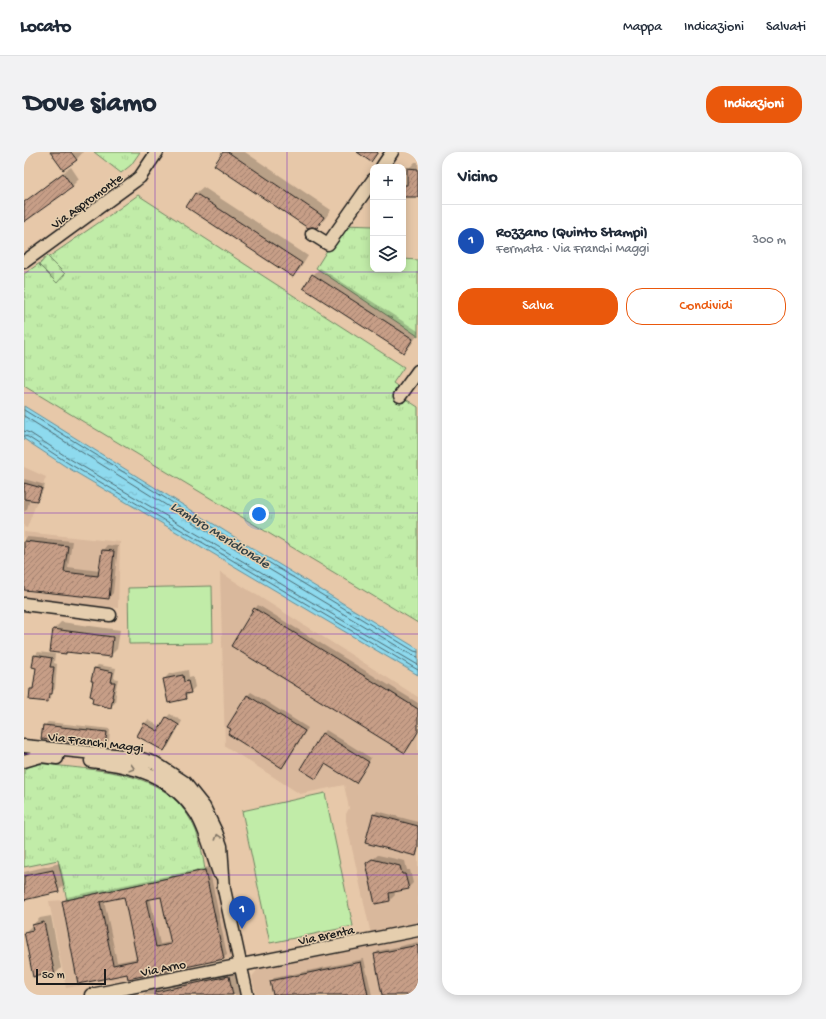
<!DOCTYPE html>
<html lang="it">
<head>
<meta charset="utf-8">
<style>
	:root { --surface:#fff; --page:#f2f2f3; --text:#1f2937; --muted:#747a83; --line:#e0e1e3; --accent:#ea580c }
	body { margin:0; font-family:"Gochi Hand",sans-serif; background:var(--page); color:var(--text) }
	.controls { position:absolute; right:12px; top:12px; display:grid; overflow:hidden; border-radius:8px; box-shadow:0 2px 10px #0003 }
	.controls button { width:36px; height:36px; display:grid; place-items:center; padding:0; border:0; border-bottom:1px solid var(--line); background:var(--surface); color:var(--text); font:20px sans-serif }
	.scale { position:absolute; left:12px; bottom:10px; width:70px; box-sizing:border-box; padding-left:4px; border:2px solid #1c1c1c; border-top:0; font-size:11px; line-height:14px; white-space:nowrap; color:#1c1c1c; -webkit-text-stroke:3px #e5ceae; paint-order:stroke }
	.you { position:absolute; left:235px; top:362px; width:14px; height:14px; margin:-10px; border:3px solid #fff; border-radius:50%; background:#1a73e8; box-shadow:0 0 0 6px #1a73e833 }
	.badge { display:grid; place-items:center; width:26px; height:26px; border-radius:50%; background:var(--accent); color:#fff; font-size:13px; font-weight:700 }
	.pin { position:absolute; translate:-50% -33px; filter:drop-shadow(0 1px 2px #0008) }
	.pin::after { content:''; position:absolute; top:21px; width:14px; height:12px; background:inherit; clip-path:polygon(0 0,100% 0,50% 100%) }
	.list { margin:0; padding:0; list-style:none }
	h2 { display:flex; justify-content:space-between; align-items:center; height:52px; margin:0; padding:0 16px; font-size:17px }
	h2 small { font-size:13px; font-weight:400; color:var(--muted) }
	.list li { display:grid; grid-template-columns:26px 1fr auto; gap:12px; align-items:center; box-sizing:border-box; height:72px; padding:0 16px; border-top:1px solid var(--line) }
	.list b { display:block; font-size:15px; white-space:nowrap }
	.list p { margin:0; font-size:13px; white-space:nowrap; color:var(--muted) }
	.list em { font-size:13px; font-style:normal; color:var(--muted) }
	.actions { display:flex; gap:8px; padding:12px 16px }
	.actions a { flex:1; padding:9px 0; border:1px solid var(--accent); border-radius:16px; text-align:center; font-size:14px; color:var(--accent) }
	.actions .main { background:var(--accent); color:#fff }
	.icon { flex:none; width:22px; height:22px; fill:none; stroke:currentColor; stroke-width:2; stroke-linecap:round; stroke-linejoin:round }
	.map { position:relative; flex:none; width:394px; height:843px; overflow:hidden; border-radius:16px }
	header { display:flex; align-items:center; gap:24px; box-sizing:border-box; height:56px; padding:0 20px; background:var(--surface); border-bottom:1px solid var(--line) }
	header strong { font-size:19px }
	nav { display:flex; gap:22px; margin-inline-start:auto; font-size:14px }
	.intro { display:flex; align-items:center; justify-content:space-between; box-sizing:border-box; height:96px; padding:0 24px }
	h1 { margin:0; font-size:28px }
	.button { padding:10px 18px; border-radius:16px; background:var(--accent); color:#fff; font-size:14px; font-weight:700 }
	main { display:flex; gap:24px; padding:0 24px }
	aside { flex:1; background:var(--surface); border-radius:16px; box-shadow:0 2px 10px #0003 }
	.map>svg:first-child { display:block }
</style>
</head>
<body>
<header>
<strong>Locato</strong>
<nav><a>Mappa</a><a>Indicazioni</a><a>Salvati</a></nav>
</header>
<div class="intro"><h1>Dove siamo</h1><a class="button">Indicazioni</a></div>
<main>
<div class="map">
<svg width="394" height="843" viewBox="0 0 394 843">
	<defs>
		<pattern id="grass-tufts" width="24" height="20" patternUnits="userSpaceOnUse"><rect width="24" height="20" fill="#c1eca8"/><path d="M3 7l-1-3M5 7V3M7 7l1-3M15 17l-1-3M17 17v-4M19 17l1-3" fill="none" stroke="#a5ca90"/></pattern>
		<pattern id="cemetery-stones" width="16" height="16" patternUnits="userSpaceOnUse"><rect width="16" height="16" fill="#c1eca8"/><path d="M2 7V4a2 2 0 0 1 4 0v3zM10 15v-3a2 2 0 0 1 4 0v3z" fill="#a5ca90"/></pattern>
		<pattern id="water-ripples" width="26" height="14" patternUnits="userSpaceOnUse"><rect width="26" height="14" fill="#8edaee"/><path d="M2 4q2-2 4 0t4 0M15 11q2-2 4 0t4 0" fill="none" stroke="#7abacc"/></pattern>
		<pattern id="building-hatch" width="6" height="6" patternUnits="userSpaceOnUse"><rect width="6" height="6" fill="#c79e87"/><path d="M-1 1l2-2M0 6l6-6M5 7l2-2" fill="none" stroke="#a1806e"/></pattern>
	</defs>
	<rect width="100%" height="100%" fill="#e7c8a9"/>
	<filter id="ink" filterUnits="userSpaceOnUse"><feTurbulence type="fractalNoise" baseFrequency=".025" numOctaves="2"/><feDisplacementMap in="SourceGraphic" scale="8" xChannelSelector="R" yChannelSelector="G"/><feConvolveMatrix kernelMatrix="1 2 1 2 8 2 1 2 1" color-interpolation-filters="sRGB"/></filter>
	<g filter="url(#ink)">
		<path fill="#d9b89c" d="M0 315 22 325 3 376 0 375Z
			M0 380 96 390 94 456 0 446Z
			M196 420 394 545V778L348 787 322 669V662L325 656 320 633 276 642 201 594Z
			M188 716 209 806 104 827 58 833 42 836 25 749 43 748Z
			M394 783V843H232L228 825 233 818 346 791Z"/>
		<path fill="url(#grass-tufts)" stroke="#6e8462" d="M70 0H116L107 13 97 21Z
			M114 43 380 215 369 231 376 236 380 246 394 255V471L0 234V122L96 56Z
			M319 73 349 74V117H379V107L394 108V184L292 116Z
			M9 612H21C78 620 146 616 172 679 177 692 179 705 181 718L43 748 34 708 0 715V615Z"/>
		<path fill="url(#cemetery-stones)" stroke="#6e8462" d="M23 104 41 122 33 131 15 113Z"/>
		<path fill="#c1eca8" stroke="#6e8462" d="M188 434 189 491 105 492 104 436Z
			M301 641 329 774 246 791 218 659Z"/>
		<path fill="url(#water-ripples)" stroke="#608e9a" d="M0 254 233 399 394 497V523L41 314 0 287Z"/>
		<path fill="#0003" fill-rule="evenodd" d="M48 0H59L53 7Z
			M200 0H221L307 58 300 68 293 75 288 73Z
			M391 10H394V46H392V44L381 34 384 31V17Z
			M47 15 55 27 48 34 0 69V57L23 32Z
			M179 35 284 104 276 117 269 124 172 41Z
			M296 116 394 179V182L387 193 380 200 289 123Z
			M0 327 21 333 16 345 13 348 6 347 3 357 0 360Z
			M3 385 48 389 44 415 76 419 79 398 83 393 94 394 89 441 85 446 0 437V387Z
			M234 453 394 551V581L385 596 381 600 231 457Z
			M37 470 96 478 93 497 86 504 43 499 42 501 30 477Z
			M14 500 31 502 30 511 33 512 31 537 28 540 27 546 24 549 7 537 10 534 13 515 11 504Z
			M74 513 92 516 90 526 94 527 91 541 92 542 91 551 87 554 70 544 71 516Z
			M164 518 165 526 169 525 171 535 161 546 140 527 145 522Z
			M227 540 284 576 262 611 258 615 223 544Z
			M146 562 158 569 144 595 140 598 120 572 124 568 137 575 142 566Z
			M24 570 86 577 85 589 81 592 20 574Z
			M302 578 347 606 335 626 302 611 292 625 277 616 299 582Z
			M353 659 394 670V700L392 703 350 663Z
			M354 703 381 709 383 718H386L389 731 384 736 370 739 371 743 366 748 352 751 343 712Z
			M36 711 41 732 34 739 0 747V720Z
			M185 715 203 803 199 806 104 821 55 830 39 749 43 745ZM101 743 114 806 93 810 80 748ZM138 744 147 790 136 792 126 746Z
			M27 764 37 816 30 823 1 780 16 766Z
			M394 790V843H359L351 802 354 799Z
			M340 807 348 843H250L247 829 250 826Z
			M211 818 216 843H119L125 836Z"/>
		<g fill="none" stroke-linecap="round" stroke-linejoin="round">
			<path stroke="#4a6870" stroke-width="1" d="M0 258 231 402 390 499 394 500
				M0 264 228 407 388 503 394 505
				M0 279 6 281 46 307 394 513
				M0 284 4 285 44 311 394 518"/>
		</g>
		<path fill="url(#building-hatch)" stroke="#1c1c1c" fill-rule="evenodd" d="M26 0H47L53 8 39 18Z
			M199 0H204L300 65 293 76 288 75 284 76 190 13Z
			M333 0H354L347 10Z
			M383 16 394 17V45H379L380 33H383Z
			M39 21 49 35 0 70V50Z
			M171 41 278 111 269 125 162 55Z
			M288 122 389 187 380 201 279 136Z
			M0 331 18 336 13 349 0 347Z
			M0 389 44 394 40 420 74 424 78 398 90 399 85 447 0 438Z
			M230 456 394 557V580L381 601 207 494Z
			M29 477 89 485 87 505 42 500V502L26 500Z
			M10 503 28 506 26 515H30L28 531H29L28 542H25L24 550 5 548 6 537H9L12 516 8 515Z
			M70 516 89 520 87 530H91L88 545H89L87 556 68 551 69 545 66 544 69 529H67Z
			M159 523 160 530 164 529 167 541 161 542 162 547 144 551 139 527Z
			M223 543 281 579 258 616 204 582 207 577 203 575Z
			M142 565 155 573 140 599 113 584 120 571 134 579Z
			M19 573 83 580 81 593 17 587Z
			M298 581 345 610 332 631 301 612 292 627 276 617Z
			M349 662 394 674V696L392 704 341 691Z
			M348 707 376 714 378 722H381L385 737 365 741 366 749 351 752 342 711Z
			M29 718 35 740 0 748V724Z
			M181 718 200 807 104 827 103 822 54 832 38 749ZM100 745 113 808 89 813 76 750ZM137 745 147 792 132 795 122 748Z
			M20 770 31 824 19 826 18 823 9 825 0 780 9 778 8 773Z
			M394 793V843H358L350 802Z
			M337 810 344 843H249L246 829Z
			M205 824 209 843H131V840Z"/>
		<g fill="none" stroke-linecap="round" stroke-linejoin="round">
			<defs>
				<path id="minor" d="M358 15 368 0
					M288 82 304 92 349 28
					M0 110 111 29 116 25 133 0
					M376 244 394 219
					M0 452 86 463
					M0 594 110 605 131 611 160 630 180 655 192 680 197 694 200 737 223 843
					M0 609 17 604 33 606
					M67 609C112 614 147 623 173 663 183 680 188 702 195 721
					M67 843 394 778"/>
			</defs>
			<use href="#minor" stroke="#1c1c1c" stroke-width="15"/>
			<use href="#minor" stroke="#e5ceae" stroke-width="12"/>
		</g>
		<defs><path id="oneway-chevron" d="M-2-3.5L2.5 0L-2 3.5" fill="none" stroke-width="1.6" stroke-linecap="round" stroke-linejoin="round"/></defs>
		<g stroke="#807565">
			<use href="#oneway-chevron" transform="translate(108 616) rotate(15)"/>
			<use href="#oneway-chevron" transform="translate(194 685) rotate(-108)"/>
		</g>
	</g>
	<path fill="none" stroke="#7b2cbf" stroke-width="1" stroke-opacity="0.55" d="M131 0V843M263 0V843M0 120H394M0 241H394M0 361H394M0 482H394M0 602H394M0 723H394"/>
	<g text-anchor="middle" stroke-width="3" stroke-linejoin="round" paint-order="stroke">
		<g font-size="13" fill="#1c1c1c" stroke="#e5ceae">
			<text transform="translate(62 48) rotate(-36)" y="5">Via Aspromonte</text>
			<text transform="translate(72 589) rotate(7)" y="5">Via Franchi Maggi</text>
			<text transform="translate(302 782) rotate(-12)" y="5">Via Brenta</text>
			<text transform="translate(139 815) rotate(-11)" y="5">Via Arno</text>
		</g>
		<g font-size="14" font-style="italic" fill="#334246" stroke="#e5ceae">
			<text transform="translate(197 382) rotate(32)" y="5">Lambro Meridionale</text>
		</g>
	</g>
</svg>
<div class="controls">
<button>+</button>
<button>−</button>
<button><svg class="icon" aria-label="layers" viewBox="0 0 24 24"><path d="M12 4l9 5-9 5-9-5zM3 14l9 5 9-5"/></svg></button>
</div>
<div class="scale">50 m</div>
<div class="you"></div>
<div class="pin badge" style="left:218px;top:777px;background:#1a4fb4">1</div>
</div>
<aside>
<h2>Vicino<small></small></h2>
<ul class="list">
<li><span class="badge" style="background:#1a4fb4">1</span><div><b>Rozzano (Quinto Stampi)</b><p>Fermata · Via Franchi Maggi</p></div><em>300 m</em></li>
</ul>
<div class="actions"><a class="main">Salva</a><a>Condividi</a></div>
</aside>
</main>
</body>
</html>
